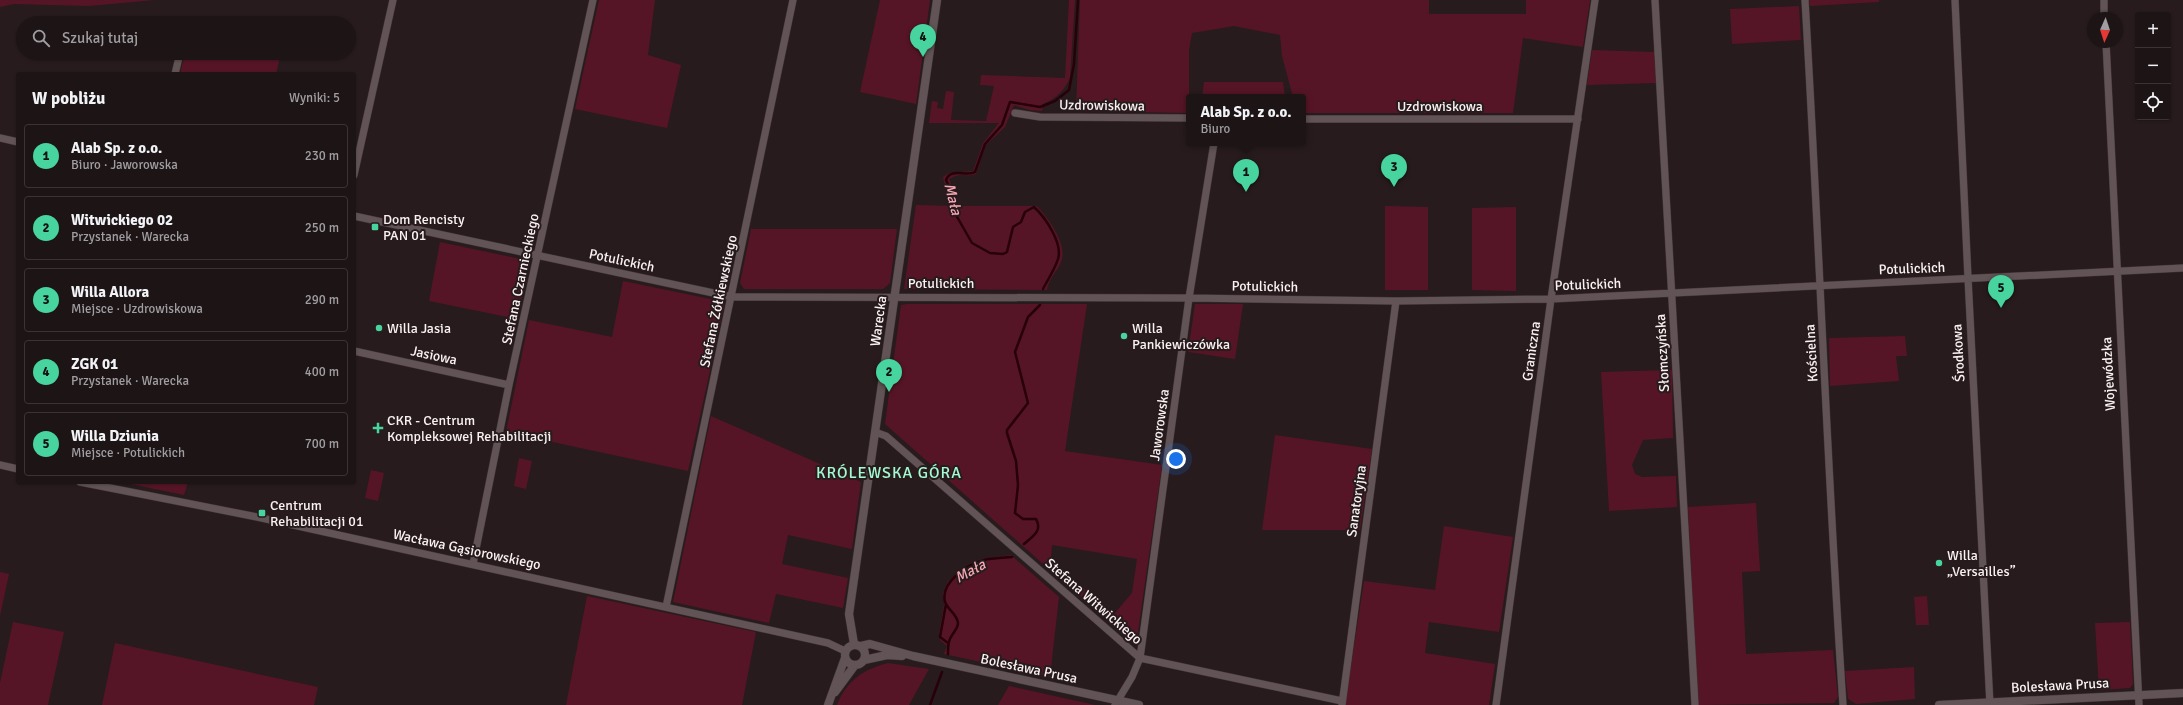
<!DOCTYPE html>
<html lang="pl">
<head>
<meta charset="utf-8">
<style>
	:root { --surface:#1d1416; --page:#2a2123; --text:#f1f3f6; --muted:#a09ea1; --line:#3b3335; --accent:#47d49e }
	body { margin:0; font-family:Signika,sans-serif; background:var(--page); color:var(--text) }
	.controls { position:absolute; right:12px; top:12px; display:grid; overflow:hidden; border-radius:4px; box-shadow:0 1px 3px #0004 }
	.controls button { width:36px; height:36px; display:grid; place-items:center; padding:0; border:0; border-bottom:1px solid var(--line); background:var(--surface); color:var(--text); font:20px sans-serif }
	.compass { position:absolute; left:2087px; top:12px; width:36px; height:36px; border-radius:50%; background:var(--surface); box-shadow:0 1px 3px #0004; rotate:183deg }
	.you { position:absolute; left:1176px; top:459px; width:14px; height:14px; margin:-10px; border:3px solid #fff; border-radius:50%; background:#1a73e8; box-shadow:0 0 0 6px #1a73e833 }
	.badge { display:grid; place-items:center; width:26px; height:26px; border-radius:50%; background:var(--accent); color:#111; font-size:13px; font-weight:700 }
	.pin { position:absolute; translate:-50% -33px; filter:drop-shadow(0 1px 2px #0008) }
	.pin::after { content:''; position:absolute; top:21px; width:14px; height:12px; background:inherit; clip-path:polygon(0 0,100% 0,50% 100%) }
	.popup { position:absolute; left:1186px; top:94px; width:120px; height:52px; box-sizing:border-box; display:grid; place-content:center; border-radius:4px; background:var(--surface); filter:drop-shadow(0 1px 3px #0005); font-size:13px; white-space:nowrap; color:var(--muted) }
	.popup b { font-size:15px; color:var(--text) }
	.popup::after { content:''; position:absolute; left:50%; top:100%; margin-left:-8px; border:8px solid transparent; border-top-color:var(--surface) }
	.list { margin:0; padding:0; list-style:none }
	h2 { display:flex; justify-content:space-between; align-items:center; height:52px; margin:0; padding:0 16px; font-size:17px }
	h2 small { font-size:13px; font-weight:400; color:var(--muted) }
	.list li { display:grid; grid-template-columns:26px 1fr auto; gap:12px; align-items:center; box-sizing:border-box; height:64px; margin:0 8px 8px; padding:0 8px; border:1px solid var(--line); border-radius:4px }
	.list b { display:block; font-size:15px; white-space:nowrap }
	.list p { margin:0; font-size:13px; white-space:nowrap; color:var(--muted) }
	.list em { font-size:13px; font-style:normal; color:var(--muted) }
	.icon { flex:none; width:22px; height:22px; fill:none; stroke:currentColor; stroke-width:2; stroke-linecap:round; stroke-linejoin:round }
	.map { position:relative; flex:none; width:2183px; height:705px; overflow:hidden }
	.search { position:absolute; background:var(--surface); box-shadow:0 1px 3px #0004; left:16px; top:16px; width:340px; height:44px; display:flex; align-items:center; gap:10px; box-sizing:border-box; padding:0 14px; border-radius:22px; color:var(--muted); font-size:15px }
	.panel { position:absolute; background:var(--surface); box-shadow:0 1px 3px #0004; left:16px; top:72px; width:340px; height:412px; border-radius:4px }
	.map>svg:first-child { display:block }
</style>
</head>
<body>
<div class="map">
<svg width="2183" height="705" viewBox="0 0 2183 705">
	<rect width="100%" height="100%" fill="#271b1d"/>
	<path fill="#561526" d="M0 0H155L89 6 14 4 0 7Z
		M599 0H655L648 55 681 65 667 128 575 109Z
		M880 0H930L916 104 860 92Z
		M1069 0H1075L1070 77C1065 91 1056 98 1043 104L1042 111 1030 110 1014 105 1005 127 986 145 976 174C966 178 962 171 949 179L960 206H1037C1048 218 1066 242 1062 259 1059 270 1048 279 1047 290L904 289 916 205 956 206C952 196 944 187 943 177L949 173 973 171 983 143 999 123H929L932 101 938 102 937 108 943 109 946 91 954 92 951 120 986 121 994 86 980 85 981 75 1065 78Z
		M1080 0H1429V14H1526V0H1590L1583 47 1523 38 1513 113H1303V97H1293L1282 56 1280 35 1234 26 1192 33 1189 50V113L1076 111Z
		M1809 0H1879V2L1810 6Z
		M1799 6 1801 40 1732 44 1730 9Z
		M1592 50 1654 52 1656 83 1587 85Z
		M185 53H281L276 74H180Z
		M1204 82H1283L1285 97H1202Z
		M1385 206 1428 207V290H1385Z
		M1516 207V291L1472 290V208Z
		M751 229H897L890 283 883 289H744L740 283Z
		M440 242 530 261 517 319 429 301Z
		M623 281 725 302 688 471 506 432 529 320 612 337Z
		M907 304H1087L1065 451 1162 465 1136 645 1075 591 1079 584 1114 614 1132 593 1137 559 1052 545 1050 570 885 424 901 305Z
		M1195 304H1243L1235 359 1188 352Z
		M1905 336 1907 356H1896L1899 381 1830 386 1829 338Z
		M1672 370 1673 438 1643 440 1632 465 1635 474 1642 477 1676 476 1677 507 1609 511 1601 372Z
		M711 416 861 482 852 549 788 535 782 564 848 578 843 608 776 594 769 623 673 602Z
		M1275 435 1372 449 1360 530H1262Z
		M519 458 532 461 526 489 514 486Z
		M371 470 384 473 378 501 365 498Z
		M121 482H188L184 495Z
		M1756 503 1760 571 1742 572 1746 654 1833 650 1838 697 1834 703 1698 705 1688 507Z
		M1444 526 1513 537 1499 632 1429 622 1425 653 1495 664 1489 705H1345L1364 581 1435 590Z
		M1011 555 1059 597 1050 677 944 654 947 646 940 640 939 634 944 604 943 593 948 581 968 565 981 559Z
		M0 572 9 574 0 616Z
		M587 596 756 632 742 705H566Z
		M1927 596 1929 625H1916L1914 597Z
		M13 622 64 632 48 705H0V683Z
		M2130 622 2133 684 2130 688 2099 690 2095 623Z
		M115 643 318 687 314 705H102Z
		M888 663 929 669 909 705H837C846 681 864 669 888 663Z
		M1914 667 1915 699 1856 704 1848 699 1845 671Z
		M1009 686 1095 705H998Z"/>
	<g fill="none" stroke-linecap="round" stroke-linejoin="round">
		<path stroke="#270009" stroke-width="2.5" d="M1043 289C1048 279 1055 269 1058 259 1063 243 1045 217 1034 207L1025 212 1021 222 1013 227 1007 252 1003 254 990 253 972 243 956 215 958 206 946 180C951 167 966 177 975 172L985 144 1002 125 1010 102 1040 107 1055 101 1069 90 1074 64 1078 0
			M1024 544C1032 537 1043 531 1036 519H1023L1015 513 1018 485 1016 461 1007 433V430L1028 403 1015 352 1028 317 1040 305
			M946 604 940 637 948 643
			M948 654C948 650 948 645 949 642 950 635 958 630 958 623 957 614 948 610 945 602 940 582 968 564 984 560 993 558 1003 558 1012 557
			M930 705 942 672"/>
		<defs>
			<path id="minor" d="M1655 0 1695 705
				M1805 0C1819 235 1827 470 1843 705
				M1955 0 1968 278 1990 705
				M2104 0V18
				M186 23 187 21
				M2106 42 2139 705
				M175 74 180 53
				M1015 113 1040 117 1189 118
				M1303 119H1578
				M0 138 18 142
				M354 175 393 0
				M354 216 732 297 1189 298 1396 301 1551 299 2183 268
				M354 351 509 385
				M875 432 886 436 1140 658 1342 701
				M0 465 18 469
				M80 482 252 516 828 643 845 651
				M473 564 509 385 593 0
				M666 607 793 0
				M1115 705 1132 677 1140 658 1189 298 1214 143
				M1342 705 1396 301
				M1496 705 1551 299 1595 0"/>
			<path id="tertiary" d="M854 644 849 614 937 0
				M845 655a10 10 0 1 1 20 0a10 10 0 1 1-20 0Z
				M861 646 870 644 913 656 1139 705
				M864 660 887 655 902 656
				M835 692 855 665
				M828 705 845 658
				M1939 705 2183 693"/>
		</defs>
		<use href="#minor" stroke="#3f3536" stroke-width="8"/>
		<use href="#tertiary" stroke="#3f3536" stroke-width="9"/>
		<use href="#minor" stroke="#625456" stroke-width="7"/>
		<use href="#tertiary" stroke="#625456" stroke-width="8"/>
	</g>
	<g fill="#47d49e" stroke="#271b1d" stroke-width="1.5">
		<rect x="371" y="223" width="8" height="8" rx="2"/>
		<circle cx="379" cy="328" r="4"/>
		<circle cx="1124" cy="336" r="4"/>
		<path d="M376 422h4v4h4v4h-4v4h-4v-4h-4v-4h4z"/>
		<rect x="258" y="509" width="8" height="8" rx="2"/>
		<circle cx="1939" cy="563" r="4"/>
	</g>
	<g text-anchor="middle" stroke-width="4" stroke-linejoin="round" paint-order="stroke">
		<g font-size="14" fill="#faf1f2" stroke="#271b1d">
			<text transform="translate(1102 105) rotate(1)" y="5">Uzdrowiskowa</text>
			<text x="1440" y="111">Uzdrowiskowa</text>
			<text transform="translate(622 260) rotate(12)" y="5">Potulickich</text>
			<text transform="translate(1912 268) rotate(-2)" y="5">Potulickich</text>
			<text transform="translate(520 279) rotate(-78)" y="5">Stefana Czarnieckiego</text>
			<text x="941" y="288">Potulickich</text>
			<text transform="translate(1588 284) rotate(-2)" y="5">Potulickich</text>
			<text transform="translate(1265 286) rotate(1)" y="5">Potulickich</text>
			<text transform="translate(718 301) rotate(-78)" y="5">Stefana Żółkiewskiego</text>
			<text transform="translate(878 321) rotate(-82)" y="5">Warecka</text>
			<text transform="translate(1531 351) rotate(-82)" y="5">Graniczna</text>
			<text transform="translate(1662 353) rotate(-93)" y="5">Słomczyńska</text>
			<text transform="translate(1811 353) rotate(-93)" y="5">Kościelna</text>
			<text transform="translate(1958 353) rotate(-93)" y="5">Środkowa</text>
			<text transform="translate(434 355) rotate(12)" y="5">Jasiowa</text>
			<text transform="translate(2108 374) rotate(-93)" y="5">Wojewódzka</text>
			<text transform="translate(1159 425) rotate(-82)" y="5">Jaworowska</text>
			<text transform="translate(1356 501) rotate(-82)" y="5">Sanatoryjna</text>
			<text transform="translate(467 549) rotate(12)" y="5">Wacława Gąsiorowskiego</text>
			<text transform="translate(1094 601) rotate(41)" y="5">Stefana Witwickiego</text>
			<text transform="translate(1029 668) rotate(12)" y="5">Bolesława Prusa</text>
			<text transform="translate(2060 685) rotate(-3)" y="5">Bolesława Prusa</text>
		</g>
		<g font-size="14" fill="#faf1f2" stroke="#271b1d" text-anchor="start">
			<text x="383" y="224">Dom Rencisty<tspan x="383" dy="16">PAN 01</tspan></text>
			<text x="387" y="333">Willa Jasia</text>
			<text x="1132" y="333">Willa<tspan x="1132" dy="16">Pankiewiczówka</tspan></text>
			<text x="387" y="425">CKR - Centrum<tspan x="387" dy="16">Kompleksowej Rehabilitacji</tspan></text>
			<text x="270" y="510">Centrum<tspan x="270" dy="16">Rehabilitacji 01</tspan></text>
			<text x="1947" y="560">Willa<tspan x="1947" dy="16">„Versailles”</tspan></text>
		</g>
		<g font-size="15" font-style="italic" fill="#f5a7b3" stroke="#271b1d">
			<text transform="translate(953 199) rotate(76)" y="5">Mała</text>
			<text transform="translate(970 571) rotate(-29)" y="5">Mała</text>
		</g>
		<g font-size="16" letter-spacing="1" fill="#a4fad2" stroke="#271b1d">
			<text x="889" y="478">KRÓLEWSKA GÓRA</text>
		</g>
	</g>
</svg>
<div class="controls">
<button>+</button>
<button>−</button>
<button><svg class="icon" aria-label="locate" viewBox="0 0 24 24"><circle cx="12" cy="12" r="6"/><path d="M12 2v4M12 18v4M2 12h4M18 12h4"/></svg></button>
</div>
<svg class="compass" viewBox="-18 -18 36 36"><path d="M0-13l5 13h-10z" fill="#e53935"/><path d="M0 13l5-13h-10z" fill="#a09ea1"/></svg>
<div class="you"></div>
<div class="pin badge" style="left:1246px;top:192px">1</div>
<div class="popup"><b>Alab Sp. z o.o.</b>Biuro</div>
<div class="pin badge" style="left:889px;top:392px">2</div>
<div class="pin badge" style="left:1394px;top:187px">3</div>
<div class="pin badge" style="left:923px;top:57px">4</div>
<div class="pin badge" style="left:2001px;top:308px">5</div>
<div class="search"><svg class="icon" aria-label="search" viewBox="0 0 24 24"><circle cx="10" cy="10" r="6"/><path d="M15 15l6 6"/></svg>Szukaj tutaj</div>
<section class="panel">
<h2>W pobliżu<small>Wyniki: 5</small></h2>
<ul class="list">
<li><span class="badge">1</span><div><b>Alab Sp. z o.o.</b><p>Biuro · Jaworowska</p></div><em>230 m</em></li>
<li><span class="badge">2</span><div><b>Witwickiego 02</b><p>Przystanek · Warecka</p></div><em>250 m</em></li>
<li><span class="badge">3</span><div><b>Willa Allora</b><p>Miejsce · Uzdrowiskowa</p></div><em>290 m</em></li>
<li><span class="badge">4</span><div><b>ZGK 01</b><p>Przystanek · Warecka</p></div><em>400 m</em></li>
<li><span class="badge">5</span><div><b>Willa Dziunia</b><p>Miejsce · Potulickich</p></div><em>700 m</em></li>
</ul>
</section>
</div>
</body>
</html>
